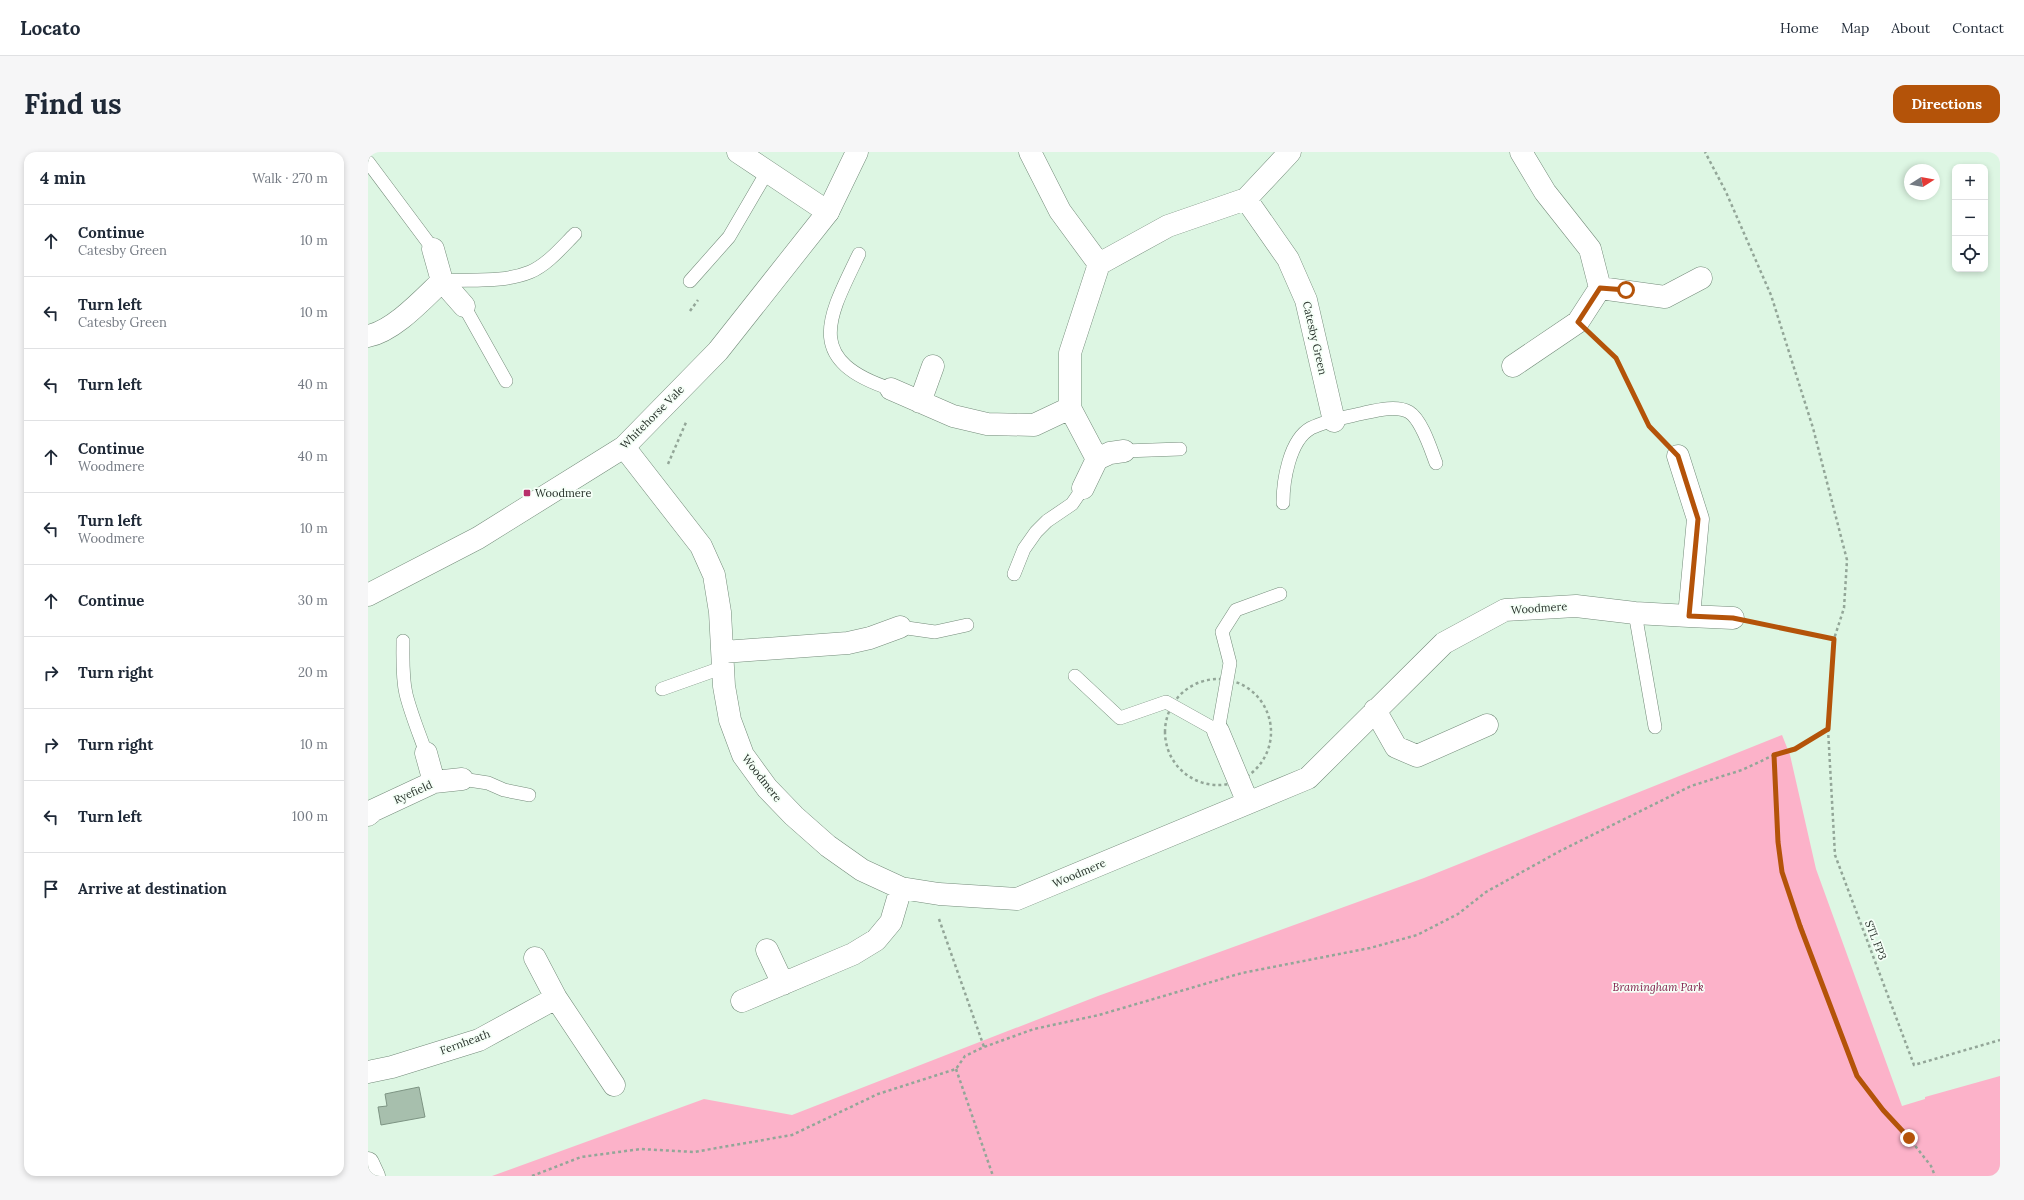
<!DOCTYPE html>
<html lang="en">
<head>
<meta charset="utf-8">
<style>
	:root { --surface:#fff; --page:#f6f6f7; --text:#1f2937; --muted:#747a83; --line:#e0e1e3; --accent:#b45309 }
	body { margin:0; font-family:Lora,serif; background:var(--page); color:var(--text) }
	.controls { position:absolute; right:12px; top:12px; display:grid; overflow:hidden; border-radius:8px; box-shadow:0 2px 6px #0003 }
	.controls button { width:36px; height:36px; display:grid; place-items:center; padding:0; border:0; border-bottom:1px solid var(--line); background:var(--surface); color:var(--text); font:20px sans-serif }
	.compass { position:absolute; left:1536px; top:12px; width:36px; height:36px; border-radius:50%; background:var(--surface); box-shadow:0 2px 6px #0003; rotate:79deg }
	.stop { position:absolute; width:12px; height:12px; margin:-9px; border:3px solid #b45309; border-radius:50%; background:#fff }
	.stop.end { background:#b45309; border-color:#fff; box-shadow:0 1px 4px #0008 }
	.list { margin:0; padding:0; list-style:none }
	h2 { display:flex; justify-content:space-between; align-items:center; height:52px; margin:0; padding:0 16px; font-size:17px }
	h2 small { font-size:13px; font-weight:400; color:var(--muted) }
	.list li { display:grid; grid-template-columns:26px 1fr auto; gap:12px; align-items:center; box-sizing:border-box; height:72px; padding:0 16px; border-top:1px solid var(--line) }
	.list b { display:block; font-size:15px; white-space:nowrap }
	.list p { margin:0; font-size:13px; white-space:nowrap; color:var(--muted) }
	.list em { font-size:13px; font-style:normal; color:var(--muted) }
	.icon { flex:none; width:22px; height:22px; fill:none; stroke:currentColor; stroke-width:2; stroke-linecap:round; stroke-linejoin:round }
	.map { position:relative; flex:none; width:1632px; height:1024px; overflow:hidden; border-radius:12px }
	header { display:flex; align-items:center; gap:24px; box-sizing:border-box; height:56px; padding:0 20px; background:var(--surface); border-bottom:1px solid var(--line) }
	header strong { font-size:19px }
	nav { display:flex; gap:22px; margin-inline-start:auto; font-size:14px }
	.intro { display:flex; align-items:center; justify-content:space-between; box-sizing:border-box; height:96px; padding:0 24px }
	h1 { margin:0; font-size:28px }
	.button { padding:10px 18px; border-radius:12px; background:var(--accent); color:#fff; font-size:14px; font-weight:700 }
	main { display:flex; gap:24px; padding:0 24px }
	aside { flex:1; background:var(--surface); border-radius:12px; box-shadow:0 2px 6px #0003 }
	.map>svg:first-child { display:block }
</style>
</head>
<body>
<header>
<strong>Locato</strong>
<nav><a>Home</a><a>Map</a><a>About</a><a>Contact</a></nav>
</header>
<div class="intro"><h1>Find us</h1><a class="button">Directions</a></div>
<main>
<aside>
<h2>4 min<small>Walk · 270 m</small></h2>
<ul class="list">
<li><svg class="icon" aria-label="ahead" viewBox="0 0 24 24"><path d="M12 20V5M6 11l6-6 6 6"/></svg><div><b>Continue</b><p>Catesby Green</p></div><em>10 m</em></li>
<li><svg class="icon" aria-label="left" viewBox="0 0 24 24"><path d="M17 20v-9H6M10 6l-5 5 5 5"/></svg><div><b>Turn left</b><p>Catesby Green</p></div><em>10 m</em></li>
<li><svg class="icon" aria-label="left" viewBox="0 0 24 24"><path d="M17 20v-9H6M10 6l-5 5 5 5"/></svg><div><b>Turn left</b></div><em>40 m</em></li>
<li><svg class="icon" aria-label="ahead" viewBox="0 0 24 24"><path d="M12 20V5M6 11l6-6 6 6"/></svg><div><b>Continue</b><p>Woodmere</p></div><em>40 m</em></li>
<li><svg class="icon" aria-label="left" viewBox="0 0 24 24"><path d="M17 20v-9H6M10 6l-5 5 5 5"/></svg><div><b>Turn left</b><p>Woodmere</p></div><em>10 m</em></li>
<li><svg class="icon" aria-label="ahead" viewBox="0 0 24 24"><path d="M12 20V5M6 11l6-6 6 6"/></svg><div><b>Continue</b></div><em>30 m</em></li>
<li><svg class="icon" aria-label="right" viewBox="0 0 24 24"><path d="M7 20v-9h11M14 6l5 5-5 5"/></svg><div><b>Turn right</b></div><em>20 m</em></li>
<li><svg class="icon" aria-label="right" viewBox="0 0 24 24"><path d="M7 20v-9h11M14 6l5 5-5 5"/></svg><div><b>Turn right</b></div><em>10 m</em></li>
<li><svg class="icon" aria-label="left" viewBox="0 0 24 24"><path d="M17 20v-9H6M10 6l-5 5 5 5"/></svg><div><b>Turn left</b></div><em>100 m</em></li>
<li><svg class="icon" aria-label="arrive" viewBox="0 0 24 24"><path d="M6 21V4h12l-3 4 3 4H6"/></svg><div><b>Arrive at destination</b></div></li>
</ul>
</aside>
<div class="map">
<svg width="1632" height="1024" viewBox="0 0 1632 1024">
	<rect width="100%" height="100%" fill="#ddf6e3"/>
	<path fill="#fcb2c9" d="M1414 583 1422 603 1448 717 1534 954 1557 947V945L1632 924V1024H124L336 947 424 963 730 844 1056 726Z"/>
	<path fill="#a7bfad" stroke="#7d9483" d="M51 935 57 965 13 973 10 955 19 954 17 942Z"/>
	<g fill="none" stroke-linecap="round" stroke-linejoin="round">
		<defs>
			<path id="lane" d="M0 10 65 97
				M491 102C460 166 435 208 523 237
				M74 129C103 127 135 131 162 120 179 113 194 95 207 82
				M322 129 361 85 399 20
				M96 154 138 229
				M756 299 812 297
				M915 351C915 330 921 288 943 276 959 268 979 265 996 261 1009 258 1029 253 1041 260 1054 268 1063 298 1068 311
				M646 422 656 397 668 380 679 369 704 352 715 336
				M1267 461 1287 575
				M532 475 567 480 599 473
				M35 489C35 506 34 525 38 542 43 562 51 581 58 601
				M707 524 752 566 798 550 850 579 862 511 854 480 868 458 912 442
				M294 537 356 515
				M94 627 120 631 136 638 161 643"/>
			<path id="street" d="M370 0 460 60
				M662 0 692 59 731 112 800 74 878 47 922 0
				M1153 0 1177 40 1222 97 1232 136 1297 145 1333 126
				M878 47 920 107 938 148 966 269
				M65 97 74 129 96 154
				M0 184C26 179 55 147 74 129
				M1145 214 1210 170 1232 136
				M523 237 585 264 619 272 666 273 702 256
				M552 250 565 214
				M256 295 333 394 346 423 352 460 356 534 362 568 375 603 399 636 426 664 460 694 494 718 533 736 571 742 649 747 940 626 1076 491 1137 458 1208 454 1267 461 1321 464 1330 367 1310 304
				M729 307 702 256V201L731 112
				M715 336 729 307 742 301 756 299
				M1321 464 1365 466
				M355 500 480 491 502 486 532 475
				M1007 558 1028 595 1049 604 1119 573
				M850 579 880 651
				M58 601 66 630
				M0 663 6 658 66 630 94 627
				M399 798 415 832
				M167 806 188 846 246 933
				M374 849 485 802 508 788 523 770 533 736
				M0 920 24 915 111 888 188 846
				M0 1011 6 1024"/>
			<path id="secondary" d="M0 443 110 386 256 295 350 199 460 60 489 0"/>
		</defs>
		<use href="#lane" stroke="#748b7a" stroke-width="14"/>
		<use href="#street" stroke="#748b7a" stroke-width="23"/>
		<use href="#secondary" stroke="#748b7a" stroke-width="23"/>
		<path stroke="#93a698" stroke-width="2.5" stroke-dasharray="3 3" stroke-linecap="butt" d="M322 159 330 148
			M1228 186 1248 206 1281 274 1293 286
			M300 312 319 268
			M1390 471 1466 487
			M797 580a53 53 0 1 1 106 0a53 53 0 1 1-106 0Z
			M1460 577 1467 703 1546 913 1632 888
			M1406 603 1410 690 1414 720 1463 858 1489 924 1515 958 1541 986 1563 1014 1567 1024
			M571 767 616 895
			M588 917 625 1024
			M164 1024 213 1005 273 997 326 1000 424 983 510 942 588 917 597 904 616 895 666 877 731 863 874 821 1002 796 1049 783 1090 762 1118 740 1192 699 1323 634 1374 618 1406 603 1427 597 1460 577 1466 487 1476 456 1479 408 1445 276 1403 143 1358 40 1337 0"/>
		<use href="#lane" stroke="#fff" stroke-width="13"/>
		<use href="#street" stroke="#fff" stroke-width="22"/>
		<use href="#secondary" stroke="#fff" stroke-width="22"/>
	</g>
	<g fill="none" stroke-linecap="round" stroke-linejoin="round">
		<path stroke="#b45309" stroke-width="5" d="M1258 138 1232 136 1210 170 1248 206 1281 274 1310 304 1330 367 1321 464 1365 466 1466 487 1460 577 1427 597 1406 603 1410 690 1414 720 1432 774 1489 924 1515 958 1541 986"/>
	</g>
	<rect fill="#b82f6b" stroke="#f5fff7" stroke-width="1.5" x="155" y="337" width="8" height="8" rx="2"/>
	<g text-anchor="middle" stroke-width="3.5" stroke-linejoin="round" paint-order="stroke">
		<g font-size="11" fill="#27312a" stroke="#f5fff7">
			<text transform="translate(947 186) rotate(77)" y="4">Catesby Green</text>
			<text transform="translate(284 265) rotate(-45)" y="4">Whitehorse Vale</text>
			<text transform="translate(1171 456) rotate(-4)" y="4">Woodmere</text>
			<text transform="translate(394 626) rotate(52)" y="4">Woodmere</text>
			<text transform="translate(45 640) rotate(-24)" y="4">Ryefield</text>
			<text transform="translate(711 721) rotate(-23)" y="4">Woodmere</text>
			<text transform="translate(1508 788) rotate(69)" y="4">STL FP3</text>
			<text transform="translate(97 890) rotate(-20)" y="4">Fernheath</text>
		</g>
		<g font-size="11" fill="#27312a" stroke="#f5fff7" text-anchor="start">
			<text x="167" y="345">Woodmere</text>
		</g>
		<g font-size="11" font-style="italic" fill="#801d49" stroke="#f5fff7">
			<text x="1290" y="839">Bramingham Park</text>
		</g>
	</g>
</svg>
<div class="controls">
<button>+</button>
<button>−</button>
<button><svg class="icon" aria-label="locate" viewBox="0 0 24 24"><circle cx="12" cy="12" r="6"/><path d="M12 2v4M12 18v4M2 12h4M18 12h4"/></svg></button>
</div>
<svg class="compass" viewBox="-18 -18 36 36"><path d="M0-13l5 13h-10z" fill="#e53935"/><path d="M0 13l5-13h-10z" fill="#747a83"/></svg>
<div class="stop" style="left:1258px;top:138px"></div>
<div class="stop end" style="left:1541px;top:986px"></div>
</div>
</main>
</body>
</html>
